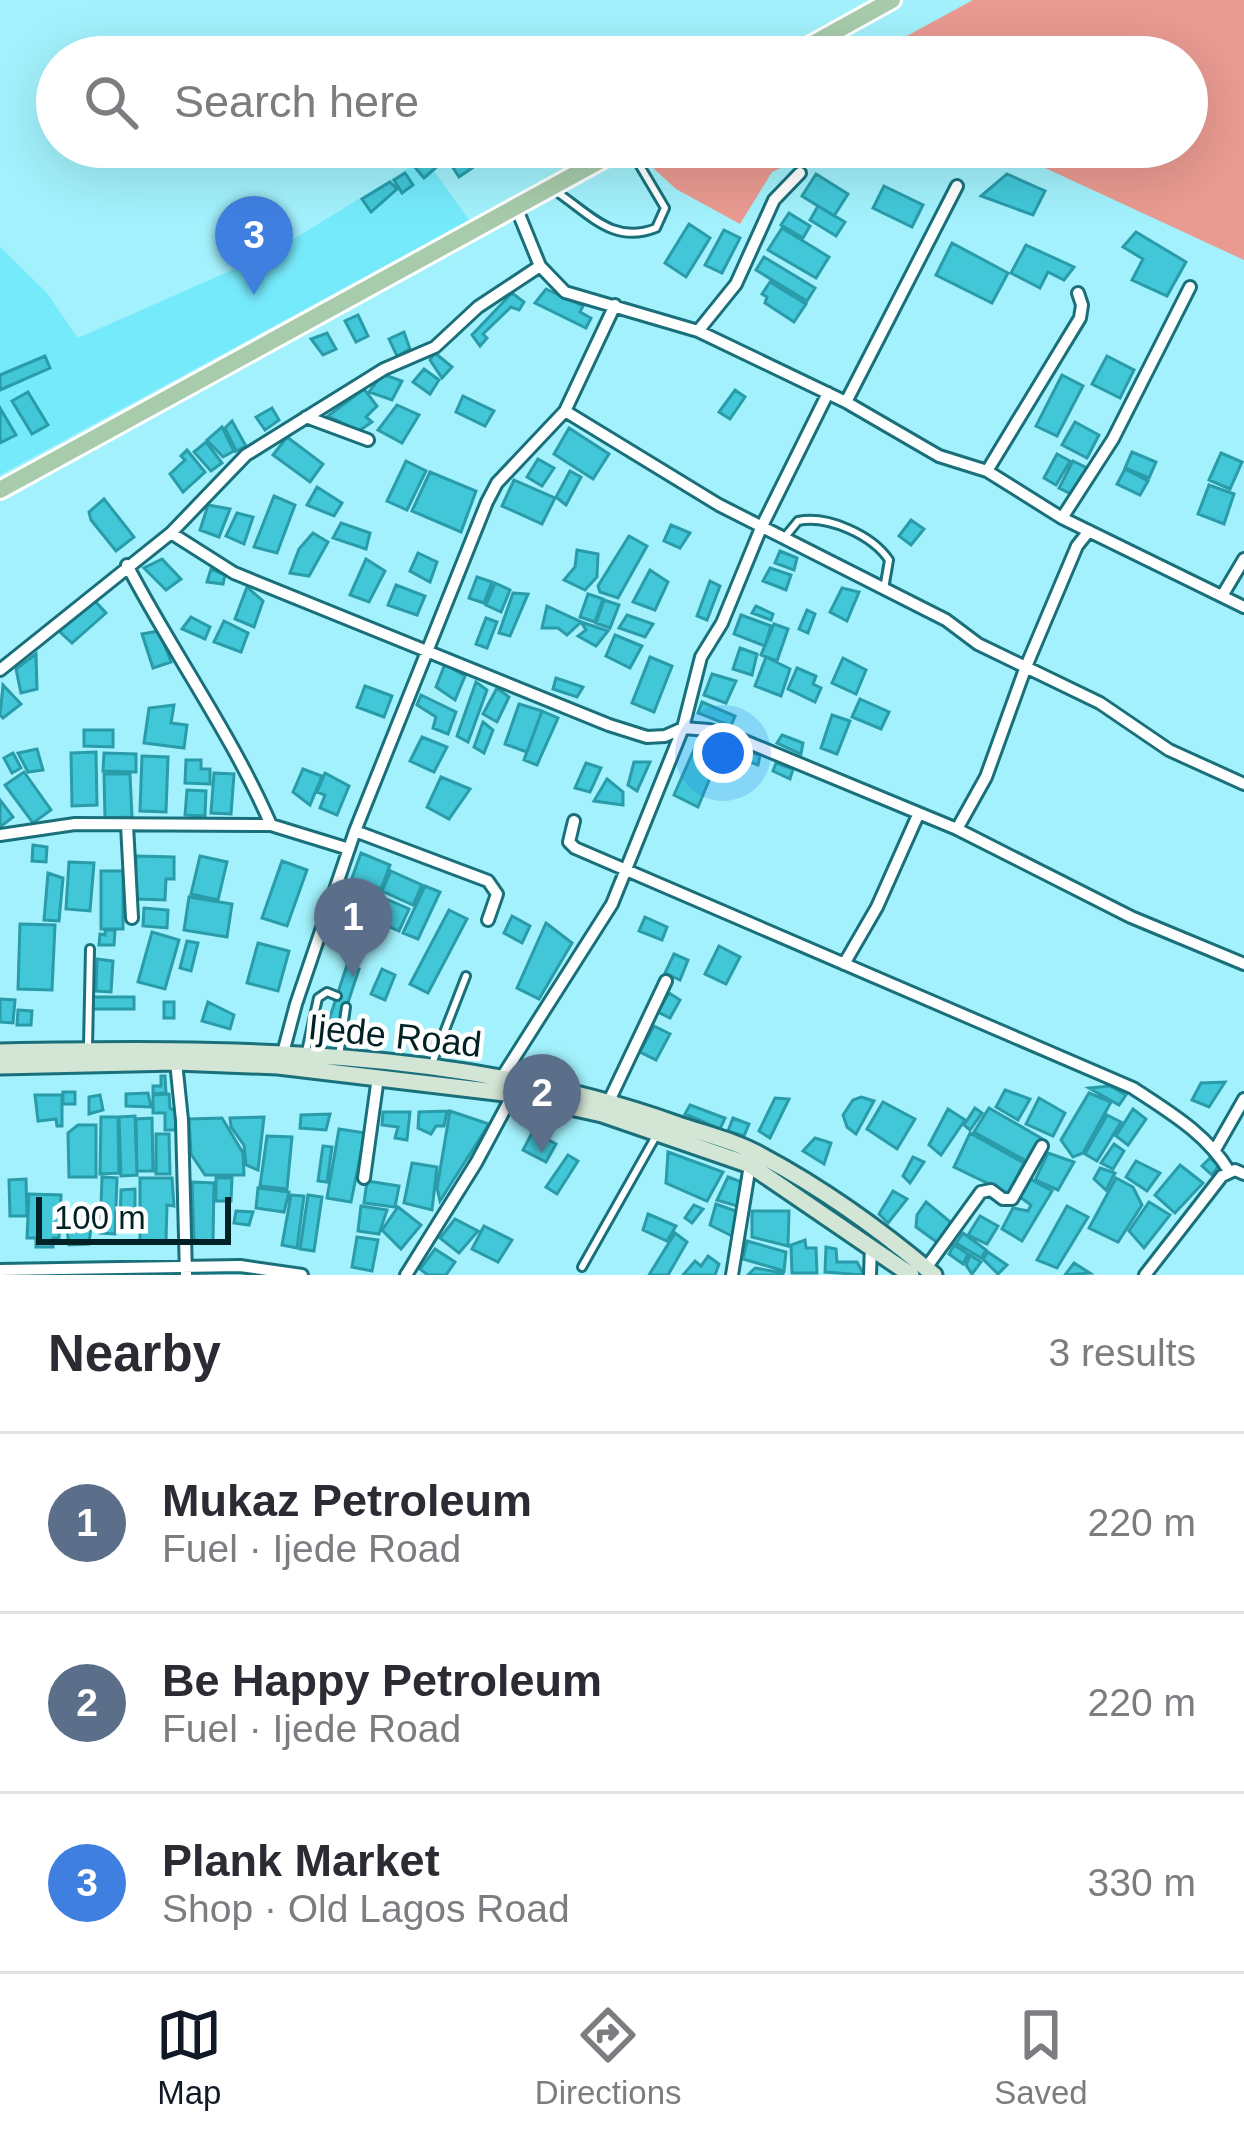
<!DOCTYPE html>
<html lang="en">
<head>
<meta charset="utf-8">
<style>
	:root { --surface:#fff; --page:#f2f2f3; --text:#2b2b33; --muted:#7c7c81; --line:#e1e1e2; --accent:#111827 }
	body { margin:0; font-family:Arial,sans-serif; background:var(--page); color:var(--text) }
	.scale { position:absolute; left:36px; bottom:30px; width:195px; box-sizing:border-box; padding-left:12px; border:6px solid #002226; border-top:0; font-size:33px; line-height:42px; white-space:nowrap; color:#002226; -webkit-text-stroke:9px #fff; paint-order:stroke }
	.you { position:absolute; left:723px; top:753px; width:42px; height:42px; margin:-30px; border:9px solid #fff; border-radius:50%; background:#1a73e8; box-shadow:0 0 0 18px #1a73e833 }
	.badge { display:grid; place-items:center; width:78px; height:78px; border-radius:50%; background:var(--accent); color:#fff; font-size:39px; font-weight:700 }
	.pin { position:absolute; translate:-50% -99px; filter:drop-shadow(0 3px 6px #0008) }
	.pin::after { content:''; position:absolute; top:63px; width:42px; height:36px; background:inherit; clip-path:polygon(0 0,100% 0,50% 100%) }
	.list { margin:0; padding:0; list-style:none }
	h2 { display:flex; justify-content:space-between; align-items:center; height:156px; margin:0; padding:0 48px; font-size:51px }
	h2 small { font-size:39px; font-weight:400; color:var(--muted) }
	.list li { display:grid; grid-template-columns:78px 1fr auto; gap:36px; align-items:center; box-sizing:border-box; height:180px; padding:0 48px; border-top:3px solid var(--line) }
	.list b { display:block; font-size:45px; white-space:nowrap }
	.list p { margin:0; font-size:39px; white-space:nowrap; color:var(--muted) }
	.list em { font-size:39px; font-style:normal; color:var(--muted) }
	.icon { flex:none; width:66px; height:66px; fill:none; stroke:currentColor; stroke-width:2; stroke-linecap:round; stroke-linejoin:round }
	.map { position:relative; flex:none; width:1244px; height:1275px; overflow:hidden }
	.search { position:absolute; background:var(--surface); box-shadow:0 12px 48px #0002; left:36px; right:36px; top:36px; height:132px; display:flex; align-items:center; gap:30px; box-sizing:border-box; padding:0 42px; border-radius:66px; color:var(--muted); font-size:45px }
	.sheet { height:696px; background:var(--surface) }
	nav { display:flex; justify-content:space-around; align-items:center; box-sizing:border-box; height:168px; border-top:3px solid var(--line); background:var(--surface); font-size:33px; color:var(--muted) }
	nav a { display:grid; justify-items:center; gap:6px }
	nav .on { color:var(--accent) }
	.map>svg:first-child { display:block }
</style>
</head>
<body>
<div class="map">
<svg width="1244" height="1275" viewBox="0 0 1244 1275">
	<rect width="100%" height="100%" fill="#a2f1fc"/>
	<path fill="#75eafb" d="M425 158 469 220 0 475V247L46 292 78 338 273 252Z"/>
	<path fill="#e99a91" d="M973 0H1244V260L1000 147H1187V57H868Z
		M676 147H827L772 172 740 224 676 189 650 165Z"/>
	<path fill="#42c7d8" stroke="#299ba9" stroke-width="3" d="M461 152 472 168 459 177 448 160Z
		M432 154 440 164 424 178 413 165Z
		M405 173 413 185 402 193 394 180Z
		M816 174 848 194 834 216 802 196Z
		M1007 174 1045 191 1033 215 981 196Z
		M390 182 397 189 371 212 362 199Z
		M884 186 923 205 912 227 873 208Z
		M818 206 845 222 836 236 810 220Z
		M789 213 810 226 803 238 781 225Z
		M689 224 710 238 686 277 665 263Z
		M782 228 829 257 816 278 768 250Z
		M724 230 740 238 722 273 705 265Z
		M1136 232 1186 262 1167 296 1132 280 1143 259 1123 247Z
		M952 243 1008 273 992 303 936 275Z
		M1026 245 1074 267 1064 280 1048 272 1040 288 1011 273Z
		M764 257 815 288 807 301 756 270Z
		M770 282 806 304 794 322 765 303 767 297 762 294Z
		M546 289 583 306 580 312 591 318 586 328 535 303Z
		M512 293 524 302 519 310 511 307 483 334 487 338 480 346 472 335Z
		M358 315 368 336 356 342 345 321Z
		M404 332 410 349 397 356 389 339Z
		M327 333 336 349 323 355 311 339Z
		M435 353 452 367 442 378 430 360Z
		M45 356 50 368 0 390V375Z
		M1107 356 1134 370 1120 398 1092 384Z
		M424 369 439 380 430 394 413 382Z
		M382 374 402 381 392 400 369 392Z
		M1062 375 1083 386 1057 436 1036 426Z
		M364 389 377 406 366 417 372 422 359 431 328 416Z
		M735 390 745 397 730 419 719 412Z
		M28 392 48 425 32 434 12 401Z
		M463 396 494 411 485 426 456 412Z
		M397 405 419 415 402 443 378 430Z
		M0 408 16 435 0 443Z
		M272 408 279 420 265 430 256 417Z
		M232 421 246 446 236 451 225 428Z
		M1075 422 1099 435 1087 458 1062 445Z
		M222 427 234 451 223 457 207 440Z
		M569 428 609 454 593 479 554 454Z
		M287 437 323 464 310 482 273 455Z
		M206 442 222 463 211 471 194 452Z
		M187 450 205 472 183 492 170 474 185 460 181 456Z
		M1132 452 1156 462 1149 478 1125 468Z
		M1221 453 1242 462 1230 489 1209 480Z
		M1057 454 1070 461 1056 485 1044 478Z
		M538 459 554 468 542 486 527 477Z
		M406 461 426 471 407 510 387 501Z
		M1073 461 1089 469 1075 496 1059 488Z
		M1125 469 1148 481 1140 495 1117 484Z
		M570 471 581 477 566 505 556 497Z
		M430 472 476 491 461 532 412 511Z
		M514 480 555 498 542 524 502 506Z
		M1209 485 1234 494 1224 524 1198 514Z
		M317 487 342 503 334 516 307 505Z
		M274 496 295 505 277 553 254 547Z
		M104 499 134 537 116 551 91 520 89 512Z
		M208 505 230 509 219 537 200 530Z
		M237 513 253 517 244 544 226 536Z
		M911 520 924 529 911 545 899 536Z
		M341 523 370 533 366 549 333 538Z
		M671 525 690 533 680 548 664 541Z
		M313 533 328 542 309 576 290 573 299 549Z
		M629 536 647 546 618 598 600 592 598 586Z
		M577 550 598 554 597 577 585 590 564 580 575 567Z
		M780 551 797 558 794 570 775 563Z
		M418 553 437 562 430 582 410 571Z
		M162 559 181 579 166 590 144 568Z
		M366 559 385 571 369 602 350 595Z
		M770 568 791 575 786 590 763 581Z
		M211 569 225 575 223 584 207 582Z
		M650 570 668 582 655 610 633 602Z
		M477 577 492 582 484 603 469 598Z
		M710 581 720 586 707 620 697 616Z
		M495 583 510 590 501 612 486 605Z
		M396 585 425 596 417 615 388 605Z
		M247 587 263 601 254 627 235 619Z
		M842 588 859 592 847 621 830 612Z
		M513 593 528 594 510 636 499 633Z
		M588 594 603 599 595 622 580 617Z
		M604 600 619 605 610 628 596 623Z
		M95 601 106 613 72 643 59 631Z
		M547 606 581 622 567 635 558 628H542Z
		M756 606 773 614 771 620 752 613Z
		M807 610 815 614 808 633 799 629Z
		M627 615 653 624 645 637 619 628Z
		M741 615 771 626 765 646 734 634Z
		M191 617 210 627 205 639 182 629Z
		M486 618 497 622 487 648 476 644Z
		M224 621 248 633 241 652 214 642Z
		M581 622 608 631 596 646 578 636 586 630Z
		M774 624 788 629 777 661 761 655Z
		M159 631 171 662 153 668 142 634Z
		M615 635 642 646 630 668 606 656Z
		M740 648 757 654 752 675 733 669Z
		M36 654 37 689 21 693 16 669Z
		M650 657 672 666 654 712 632 703Z
		M766 657 790 669 781 696 755 686Z
		M843 658 866 670 856 694 832 683Z
		M445 664 465 676 455 700 436 687Z
		M797 668 816 676 813 684 821 688 815 702 788 689Z
		M712 674 736 681 726 703 704 695Z
		M556 678 583 687 577 697 553 689Z
		M476 682 487 690 468 742 457 736Z
		M3 685 21 704 3 718 0 715Z
		M365 686 392 696 384 717 357 707Z
		M497 688 509 697 497 722 483 714Z
		M421 695 456 712 448 734 433 728 436 717 417 705Z
		M860 699 889 712 881 729 852 717Z
		M702 702 735 716 731 726 698 713Z
		M519 704 542 711 527 752 505 744Z
		M174 705 171 723 187 725 184 748 144 743 149 708Z
		M542 711 558 718 537 765 524 760Z
		M832 715 850 721 837 754 821 748Z
		M483 722 493 730 484 753 474 747Z
		M84 730H113V747L84 746Z
		M782 735 803 743 801 754 777 743Z
		M422 737 447 747 434 772 410 761Z
		M696 745 720 754 698 807 674 795Z
		M37 749 43 770 28 772 18 753Z
		M742 750 760 755 758 765 739 758Z
		M96 752 97 805 72 806 71 753Z
		M13 753 21 768 12 773 4 758Z
		M104 753 136 754V772L103 771Z
		M142 756 168 757 166 812 140 811Z
		M186 760H201V769H210V784L185 783Z
		M634 762H650L637 791 628 785Z
		M586 763 601 768 590 792 575 788Z
		M776 763 793 769 790 779 773 771Z
		M303 769 322 776 310 805 293 792Z
		M24 772 51 810 33 823 5 785Z
		M214 773 234 774 231 814 211 813Z
		M325 773 349 786 337 815 320 808 325 795 317 792Z
		M104 774H130L132 817 105 818Z
		M441 777 470 789 449 819 427 807Z
		M607 779 623 792V805L594 801Z
		M187 790 206 791 205 816 185 815Z
		M0 800 13 817 0 827Z
		M33 845 47 847 46 862 32 861Z
		M361 853 390 865 381 889 352 878Z
		M136 856 174 857V879H166L165 900 135 899Z
		M200 856 227 862 218 900 191 894Z
		M282 861 307 870 287 926 262 918Z
		M69 862 94 863 90 911 66 909Z
		M101 871H123V929H101Z
		M391 871 422 885 413 905 382 891Z
		M48 873 63 878 59 921 44 920Z
		M425 886 440 892 418 939 403 933Z
		M375 894 409 909 399 931 365 916Z
		M189 897 232 904 227 937 184 930Z
		M144 908 168 910 167 928 143 926Z
		M449 910 467 919 428 993 410 984Z
		M512 916 530 926 522 943 504 933Z
		M645 917 667 927 662 940 639 931Z
		M546 923 572 943 539 999 517 988Z
		M20 924 55 925 52 990 18 989Z
		M105 930H115L114 945H99L100 934 105 935Z
		M152 932 179 940 165 989 138 982Z
		M187 941 198 943 191 971 180 968Z
		M258 943 289 951 278 991 247 983Z
		M719 946 740 957 726 984 705 974Z
		M674 954 688 960 680 980 665 973Z
		M97 959 113 961 111 992 96 991Z
		M347 965 359 969 341 1024 329 1020Z
		M382 969 395 975 385 1000 371 994Z
		M669 993 680 1000 670 1018 658 1012Z
		M93 997H134V1009H93Z
		M0 999 15 1000 13 1023 0 1022Z
		M164 1002H174V1018H164Z
		M208 1002 234 1015 230 1029 202 1021Z
		M18 1010 32 1011 31 1025H17Z
		M654 1026 670 1034 656 1060 640 1052Z
		M161 1076H165L166 1093 153 1094V1086H161Z
		M1225 1082 1209 1107 1192 1100 1201 1083Z
		M1110 1086 1126 1095 1119 1105 1089 1088Z
		M1005 1090 1030 1099 1018 1120 996 1107Z
		M63 1092H75V1104H63Z
		M148 1093 151 1107 126 1106V1094Z
		M1089 1093 1111 1102 1083 1153 1073 1157 1061 1140Z
		M169 1094 170 1108 176 1112 177 1130H165V1113H153V1095Z
		M35 1095H62V1126H57L56 1119 38 1121Z
		M100 1095 103 1110 89 1114V1097Z
		M861 1097 874 1101 856 1134 847 1127 843 1115 853 1100Z
		M775 1098 789 1099 770 1138 759 1131Z
		M1039 1098 1065 1113 1053 1136 1026 1124Z
		M883 1102 915 1119 897 1149 867 1129Z
		M690 1105 725 1118 720 1129 685 1114Z
		M975 1108 982 1113 970 1130 964 1125Z
		M989 1108 1041 1138 1028 1162 974 1132Z
		M948 1109 965 1120 941 1155 929 1145Z
		M1133 1109 1146 1119 1128 1145 1116 1136Z
		M447 1111 444 1126H436L431 1134 418 1128 419 1112Z
		M450 1111 489 1124 440 1201 437 1188Z
		M383 1112H410L407 1140 395 1138 398 1127 382 1125Z
		M330 1114 326 1130 300 1128 301 1115Z
		M1107 1115 1121 1122 1097 1161 1085 1154Z
		M135 1116 137 1175 121 1176 119 1117Z
		M101 1117H118L119 1173 100 1174Z
		M264 1117 258 1170 246 1165 244 1145 231 1127 230 1118Z
		M152 1118 153 1171H137L136 1119Z
		M222 1118 243 1153 244 1175H205L191 1154 189 1119Z
		M733 1118 749 1124 744 1136 728 1131Z
		M78 1125H96V1177H69L68 1133Z
		M339 1129 365 1133 351 1202 327 1198Z
		M533 1131 556 1144 546 1162 523 1150Z
		M970 1133 1024 1163 1008 1193 954 1167Z
		M156 1134H169L170 1174H156Z
		M267 1136 292 1137 287 1189 260 1186Z
		M815 1138 831 1143 824 1164 803 1151Z
		M1114 1144 1124 1151 1113 1169 1101 1163Z
		M323 1146 332 1147 327 1182 318 1181Z
		M668 1152 723 1172 707 1201 666 1183Z
		M1048 1153 1074 1162 1058 1190 1035 1180Z
		M568 1155 578 1161 557 1194 546 1187Z
		M913 1157 924 1162 910 1183 903 1176Z
		M1210 1158 1219 1165 1212 1175 1202 1166Z
		M1136 1161 1160 1173 1147 1191 1126 1177Z
		M412 1163 437 1167 432 1210 404 1203Z
		M1180 1165 1203 1183 1175 1213 1155 1195Z
		M1100 1168 1115 1173 1106 1190 1094 1179Z
		M102 1177 117 1178 115 1234 100 1233Z
		M728 1177 744 1183 737 1206 717 1200Z
		M140 1178H172L174 1206 167 1205 166 1241H140Z
		M216 1178H232L231 1201H216Z
		M1116 1178 1133 1187 1142 1205 1118 1242 1089 1228Z
		M26 1179 27 1216H10L9 1180Z
		M1030 1179 1052 1191 1022 1241 1002 1229 1013 1208 1028 1211 1031 1205 1020 1197Z
		M367 1181 399 1186 395 1207 364 1203Z
		M192 1182 214 1183 213 1242 194 1240Z
		M258 1188 289 1192 284 1212 256 1208Z
		M135 1189V1224L120 1223 121 1190Z
		M893 1191 907 1199 888 1223 879 1214Z
		M29 1194 61 1195 59 1238H53V1247H36V1238H27Z
		M291 1195 304 1196 297 1248 282 1245Z
		M308 1195 322 1197 314 1251 300 1249Z
		M926 1202 954 1225 938 1243 916 1227 917 1215Z
		M1149 1202 1170 1215 1144 1248 1129 1231Z
		M716 1204 741 1213 732 1236 710 1225Z
		M694 1205 703 1209 692 1223 685 1218Z
		M361 1206 387 1210 379 1234 358 1231Z
		M1067 1206 1088 1217 1057 1268 1037 1260Z
		M398 1207 421 1225 401 1249 382 1230Z
		M236 1211 253 1212 249 1225 234 1223Z
		M752 1211H789L788 1246 752 1237Z
		M648 1214 676 1226 667 1241 643 1230Z
		M980 1216 998 1226 987 1244 968 1235Z
		M455 1219 478 1231 459 1253 440 1238Z
		M66 1222 91 1227 89 1244 69 1245Z
		M484 1226 512 1240 498 1262 472 1249Z
		M675 1233 687 1242 668 1275H649Z
		M963 1233 986 1250 981 1258 956 1243Z
		M357 1237 378 1240 372 1271 352 1267Z
		M805 1240 806 1248H816L817 1273H792L791 1245Z
		M747 1241 786 1252 784 1271 743 1259Z
		M954 1245 968 1254 963 1264 949 1254Z
		M826 1247 836 1249 837 1262H857L864 1275 825 1272Z
		M435 1249 455 1262 446 1275H428L420 1269Z
		M988 1252 1007 1265 998 1274 983 1259Z
		M970 1255 981 1262 972 1274 966 1265Z
		M708 1256 719 1264 715 1275H683L695 1261 701 1266Z
		M1074 1263 1090 1273 1065 1275Z
		M755 1268 783 1273V1275H748Z"/>
	<g fill="none" stroke-linecap="round" stroke-linejoin="round">
		<defs>
			<path id="lane" d="M554 190C590 214 613 245 656 228L665 208 630 149
				M784 538 798 521C828 515 872 535 889 560L884 589
				M88 1047 90 949
				M305 1056 318 998 327 992 337 996
				M339 1056 346 1007
				M431 1066 466 976
				M582 1267 656 1136"/>
			<path id="street" d="M516 207 540 266 565 292 698 331 846 402 939 456 987 471 1062 518 1244 607
				M698 331 736 284 774 200 800 173
				M846 402 957 186
				M565 411 719 505 946 620 978 644 1100 703 1169 750 1244 784
				M306 417 368 440
				M987 471 1080 318 1082 305 1078 293
				M1062 518 1113 439 1190 287
				M171 533 234 573 609 725 647 737 665 736 683 728 709 730 742 740 957 829 1131 917 1244 964
				M127 565C173 653 232 735 271 825
				M1222 596 1244 559
				M0 670 171 533 246 455 384 369 435 347 478 307 540 266
				M574 821 569 842 575 848 1133 1088C1169 1112 1206 1133 1229 1171
				M127 825 132 918
				M957 829 986 777 1025 669 1077 546 1089 531
				M355 831 488 881 497 894 488 920
				M0 835 75 824 271 825 349 849
				M844 964 877 907 918 815
				M283 1053 296 1004 355 831 487 502 497 483 565 411 615 305
				M176 1062 182 1120 186 1275
				M502 1077 612 904 683 728 701 657 722 623 761 528 828 393
				M609 1101 666 981
				M1216 1148 1244 1099
				M364 1178 378 1077
				M926 1268 981 1192 991 1190 1003 1199H1012L1042 1146
				M0 1270 240 1266 302 1275
				M406 1275 476 1163 513 1094
				M732 1275 750 1165
				M870 1275 871 1245
				M1145 1275 1222 1176 1235 1170 1244 1174"/>
			<path id="secondary" d="M0 1052C226 1048 461 1047 676 1124 704 1134 736 1141 762 1156 822 1188 882 1231 934 1275
				M0 1066 176 1062 278 1066 513 1094 602 1114 750 1165 911 1275"/>
			<path id="primary" d="M789 57 892 0
				M0 490 625 147"/>
		</defs>
		<use href="#lane" stroke="#19707a" stroke-width="12"/>
		<use href="#street" stroke="#19707a" stroke-width="16"/>
		<use href="#secondary" stroke="#19707a" stroke-width="21"/>
		<use href="#primary" stroke="#fff" stroke-width="22"/>
		<use href="#lane" stroke="#fff" stroke-width="6"/>
		<use href="#street" stroke="#fff" stroke-width="10"/>
		<use href="#secondary" stroke="#d3e5d5" stroke-width="15"/>
		<use href="#primary" stroke="#a7cbab" stroke-width="16"/>
	</g>
	<g text-anchor="middle" stroke-width="9" stroke-linejoin="round" paint-order="stroke">
		<g font-size="36" fill="#002226" stroke="#fff">
			<text transform="translate(395 1035) rotate(6)" y="13">Ijede Road</text>
		</g>
	</g>
</svg>
<div class="scale">100 m</div>
<div class="you"></div>
<div class="pin badge" style="left:353px;top:977px;background:#5c6f8a">1</div>
<div class="pin badge" style="left:542px;top:1153px;background:#5c6f8a">2</div>
<div class="pin badge" style="left:254px;top:295px;background:#3f7fe0">3</div>
<div class="search"><svg class="icon" aria-label="search" viewBox="0 0 24 24"><circle cx="10" cy="10" r="6"/><path d="M15 15l6 6"/></svg>Search here</div>
</div>
<section class="sheet">
<h2>Nearby<small>3 results</small></h2>
<ul class="list">
<li><span class="badge" style="background:#5c6f8a">1</span><div><b>Mukaz Petroleum</b><p>Fuel · Ijede Road</p></div><em>220 m</em></li>
<li><span class="badge" style="background:#5c6f8a">2</span><div><b>Be Happy Petroleum</b><p>Fuel · Ijede Road</p></div><em>220 m</em></li>
<li><span class="badge" style="background:#3f7fe0">3</span><div><b>Plank Market</b><p>Shop · Old Lagos Road</p></div><em>330 m</em></li>
</ul>
</section>
<nav>
<a class="on"><svg class="icon" aria-label="map" viewBox="0 0 24 24"><path d="M3 6l6-2 6 2 6-2v14l-6 2-6-2-6 2zM9 4v14M15 6v14"/></svg>Map</a>
<a><svg class="icon" aria-label="directions" viewBox="0 0 24 24"><path d="M12 3l9 9-9 9-9-9zM9 14v-3h6M13 9l2 2-2 2"/></svg>Directions</a>
<a><svg class="icon" aria-label="saved" viewBox="0 0 24 24"><path d="M7 4h10v16l-5-4-5 4z"/></svg>Saved</a>
</nav>
</body>
</html>
